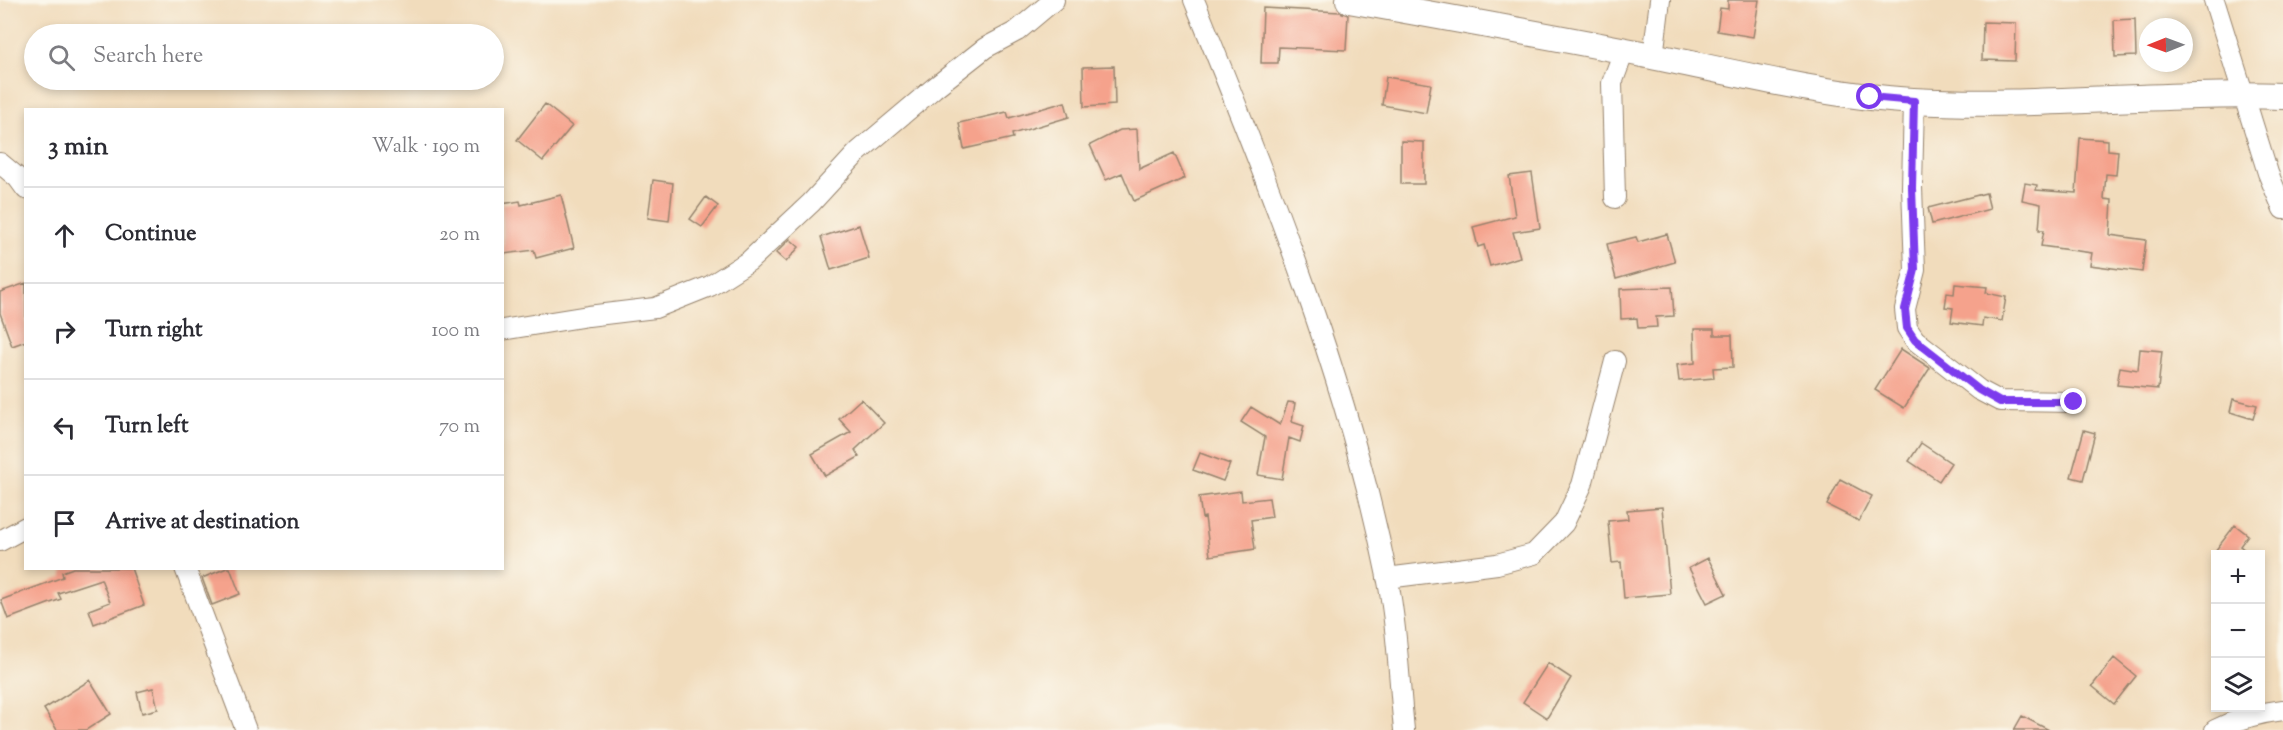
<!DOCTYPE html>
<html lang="en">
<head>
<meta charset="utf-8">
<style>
	:root { --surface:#fff; --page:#f2f2f3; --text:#2b2b33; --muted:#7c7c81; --line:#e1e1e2 }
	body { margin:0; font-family:"Sorts Mill Goudy",serif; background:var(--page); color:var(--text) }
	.controls { position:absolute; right:18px; bottom:18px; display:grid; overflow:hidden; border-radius:0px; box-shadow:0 3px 9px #0003 }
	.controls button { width:54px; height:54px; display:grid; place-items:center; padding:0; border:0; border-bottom:2px solid var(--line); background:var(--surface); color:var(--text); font:30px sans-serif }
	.compass { position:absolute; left:2139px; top:18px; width:54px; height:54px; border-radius:50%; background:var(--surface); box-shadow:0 3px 9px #0003; rotate:269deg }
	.stop { position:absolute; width:18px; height:18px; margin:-14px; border:4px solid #7c3aed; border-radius:50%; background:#fff }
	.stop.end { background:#7c3aed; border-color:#fff; box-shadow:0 2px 6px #0008 }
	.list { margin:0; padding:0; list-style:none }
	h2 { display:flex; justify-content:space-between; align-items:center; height:78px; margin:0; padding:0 24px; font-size:26px }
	h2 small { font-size:20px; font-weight:400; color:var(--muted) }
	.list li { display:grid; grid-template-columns:39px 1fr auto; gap:18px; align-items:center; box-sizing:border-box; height:96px; padding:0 24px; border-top:2px solid var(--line) }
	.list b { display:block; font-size:22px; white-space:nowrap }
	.list em { font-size:20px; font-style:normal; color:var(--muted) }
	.icon { flex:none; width:33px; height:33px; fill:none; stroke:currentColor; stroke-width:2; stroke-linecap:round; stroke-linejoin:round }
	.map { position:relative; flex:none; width:2283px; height:730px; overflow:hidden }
	.search { position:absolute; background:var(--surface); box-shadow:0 3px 9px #0003; left:24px; top:24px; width:480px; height:66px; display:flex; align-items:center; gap:15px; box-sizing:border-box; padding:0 21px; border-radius:33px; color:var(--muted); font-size:22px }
	.panel { position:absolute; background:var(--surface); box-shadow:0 3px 9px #0003; left:24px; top:108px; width:480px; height:462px; border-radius:0px }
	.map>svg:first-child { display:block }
</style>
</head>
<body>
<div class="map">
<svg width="2283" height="730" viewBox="0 0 2283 730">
	<rect width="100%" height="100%" fill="#fbf7ec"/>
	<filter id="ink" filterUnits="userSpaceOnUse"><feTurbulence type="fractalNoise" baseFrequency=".0167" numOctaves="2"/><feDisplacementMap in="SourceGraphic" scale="12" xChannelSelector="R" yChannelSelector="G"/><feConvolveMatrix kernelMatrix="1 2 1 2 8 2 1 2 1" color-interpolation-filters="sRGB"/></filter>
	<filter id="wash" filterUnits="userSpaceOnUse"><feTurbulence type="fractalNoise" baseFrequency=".008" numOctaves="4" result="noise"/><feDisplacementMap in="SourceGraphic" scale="24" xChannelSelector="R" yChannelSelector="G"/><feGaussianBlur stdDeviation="1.35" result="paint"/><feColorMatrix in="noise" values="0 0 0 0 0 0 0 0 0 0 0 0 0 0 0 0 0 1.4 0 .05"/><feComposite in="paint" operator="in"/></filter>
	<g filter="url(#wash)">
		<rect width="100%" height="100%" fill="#f1dcbc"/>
		<g id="blocks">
			<path fill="#f5a28c" d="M1728 0H1759L1753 37 1717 31 1720 8 1728 9Z
				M1263 8 1340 12 1348 15 1346 50 1279 47 1278 63H1261Z
				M2135 19 2136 56 2115 57 2114 20Z
				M1983 22 2016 23 2015 61 1982 60Z
				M1114 66 1115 105 1084 107 1083 67Z
				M1386 77 1431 84 1426 113 1382 105Z
				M1065 102 1069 117 1012 134 1013 138 964 149 959 123 1007 112 1009 118Z
				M545 104 572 126 543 161 517 140Z
				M1137 129 1139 169 1174 153 1185 178 1134 201 1122 173 1106 180 1090 145 1120 130Z
				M2080 138 2108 140V150L2118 151 2116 175 2106 174 2104 199 2112 200 2110 235 2146 240 2142 272 2090 265 2092 253 2041 246 2044 230H2039L2041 204 2022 200 2025 183 2037 185 2036 190 2076 193Z
				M1401 141 1424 142V184H1401Z
				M1532 173 1540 228 1513 232 1520 257 1490 266 1484 245 1478 247 1473 227 1515 216 1509 176Z
				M653 180 673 183 669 221 648 218Z
				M1986 193 1990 209 1932 224 1928 208Z
				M561 195 574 248 536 258 534 250 504 254 502 204 520 201 521 205Z
				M706 197 718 206 702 227 690 219Z
				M859 225 869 258 831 270 821 237Z
				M1667 234 1675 262 1616 279 1607 244 1636 237 1638 242Z
				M790 239 799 247 786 262 776 253Z
				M26 283V341L12 346 0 313V292Z
				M1955 284 1987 287 1986 293 2006 297 2002 321 1983 318 1982 326 1951 322 1953 308 1945 307 1947 293 1954 294Z
				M1672 287 1674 316 1656 317 1657 327 1638 328 1637 318 1621 319 1620 289Z
				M1694 329H1714V335H1732L1733 367 1713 368 1714 378 1679 381 1677 365 1695 363Z
				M1901 349 1930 368 1904 408 1875 390Z
				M2140 349 2162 351 2158 389 2117 385 2120 367 2138 370Z
				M861 399 884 423 855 450 859 457 825 476 812 454 851 432 839 419Z
				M2233 399 2257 405 2253 419 2230 412Z
				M1288 402 1295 403 1292 422 1304 426 1300 442 1289 438 1282 479 1258 475 1265 437 1241 422 1251 407 1280 425Z
				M2084 430 2095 433 2083 480 2071 477Z
				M1921 443 1951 463 1939 481 1909 461Z
				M1200 453 1230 464 1223 481 1193 470Z
				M1840 479 1872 496 1859 521 1827 505Z
				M1241 491 1242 501 1269 498 1272 517 1251 520 1255 549 1210 556 1205 517 1202 518 1199 497Z
				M1662 507 1670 594 1624 598 1621 562 1612 563 1608 521 1628 519 1627 510Z
				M2235 525 2248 535 2240 546 2251 555H2212Z
				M1708 558 1726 594 1707 603 1689 568Z
				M73 568H131L144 605 94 624 89 610 110 602 101 579 58 593 61 599 8 619 1 600 63 577 62 572Z
				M227 568H230L240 594 212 605 202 578Z
				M2114 658 2136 676 2114 704 2092 686Z
				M1548 663 1571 678 1547 718 1523 702Z
				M90 680 111 714 86 730H57L44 709Z
				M153 688 158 709 142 713 137 692Z
				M2022 716 2049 730H2014Z"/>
		</g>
	</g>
	<g filter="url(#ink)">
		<use href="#blocks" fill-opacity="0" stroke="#96836d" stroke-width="1.5"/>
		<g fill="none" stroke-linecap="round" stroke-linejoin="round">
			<defs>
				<path id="minor" d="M1194 0C1270 188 1347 377 1387 576 1397 626 1399 679 1404 730
					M2214 0 2268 173 2283 209
					M1653 57 1660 0
					M1914 101 1912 187 1915 270 1905 309 1907 328 1915 340 1979 390 2000 401 2074 402
					M0 163 18 178 26 189
					M1615 198 1612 83 1624 51
					M502 330 588 316 655 308 710 286 749 261 811 203 858 152 934 88 985 48 1017 31 1054 0
					M0 541 26 527
					M185 568 246 730
					M1387 578 1497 564 1534 554 1564 523 1582 485 1615 361
					M2215 730C2237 719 2258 713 2283 710"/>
				<path id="major" d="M1349 0C1450 18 1551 36 1652 56 1736 73 1828 96 1913 101 2036 108 2160 92 2283 96"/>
			</defs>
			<use href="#minor" stroke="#96836d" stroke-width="22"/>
			<use href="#major" stroke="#96836d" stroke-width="28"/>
			<use href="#minor" stroke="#fff" stroke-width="20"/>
			<use href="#major" stroke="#fff" stroke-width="26"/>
		</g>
	</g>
	<g fill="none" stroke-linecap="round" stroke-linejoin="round" filter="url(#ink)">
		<path stroke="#7c3aed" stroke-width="8" d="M1870 97 1914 101 1912 188 1915 270 1905 309 1907 328 1915 340 1979 390 2000 402H2074"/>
	</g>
</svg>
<div class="controls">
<button>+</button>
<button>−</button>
<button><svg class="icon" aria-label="layers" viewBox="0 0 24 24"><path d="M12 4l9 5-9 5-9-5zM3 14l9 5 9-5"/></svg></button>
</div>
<svg class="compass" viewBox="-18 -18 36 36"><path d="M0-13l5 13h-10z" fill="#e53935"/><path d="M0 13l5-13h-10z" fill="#7c7c81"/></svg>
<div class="stop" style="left:1870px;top:97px"></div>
<div class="stop end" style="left:2074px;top:402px"></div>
<div class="search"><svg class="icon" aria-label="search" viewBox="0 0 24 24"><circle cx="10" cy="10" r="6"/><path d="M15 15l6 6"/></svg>Search here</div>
<section class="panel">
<h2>3 min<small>Walk · 190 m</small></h2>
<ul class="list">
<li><svg class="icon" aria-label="ahead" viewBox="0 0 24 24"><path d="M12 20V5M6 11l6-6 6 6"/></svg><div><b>Continue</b></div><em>20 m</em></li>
<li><svg class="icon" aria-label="right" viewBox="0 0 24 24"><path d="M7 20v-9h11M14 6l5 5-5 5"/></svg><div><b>Turn right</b></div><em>100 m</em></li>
<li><svg class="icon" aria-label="left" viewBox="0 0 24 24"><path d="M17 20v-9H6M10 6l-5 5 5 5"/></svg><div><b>Turn left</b></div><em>70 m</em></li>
<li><svg class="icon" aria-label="arrive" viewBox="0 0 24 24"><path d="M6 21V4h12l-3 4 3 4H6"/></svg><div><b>Arrive at destination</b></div></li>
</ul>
</section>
</div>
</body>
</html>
